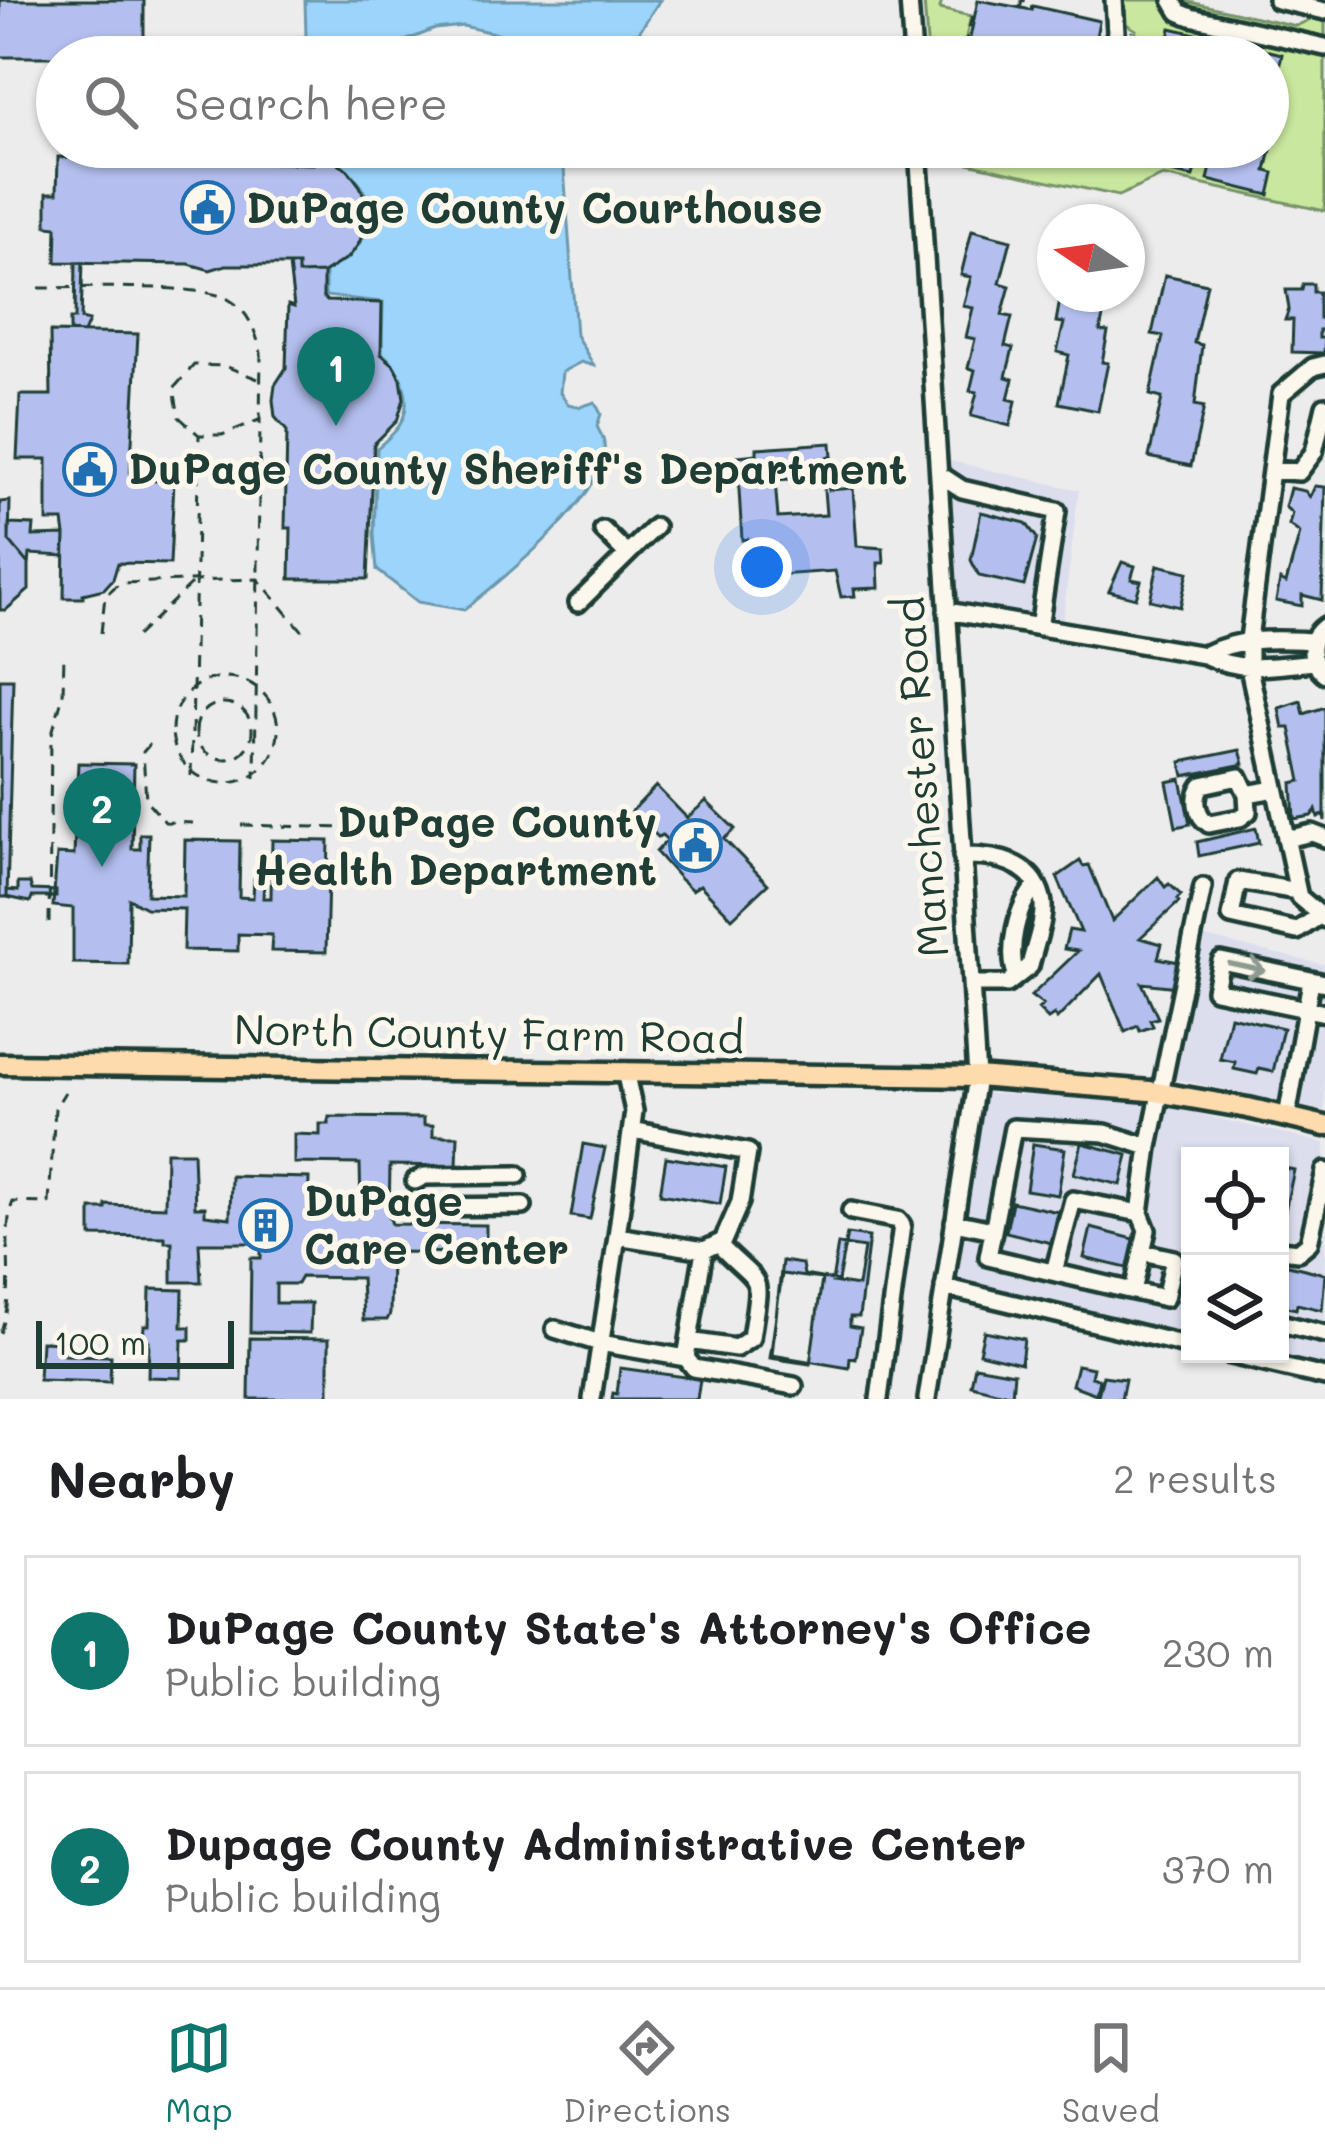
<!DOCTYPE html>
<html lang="en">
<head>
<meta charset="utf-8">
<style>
	:root { --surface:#fff; --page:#f2f2f2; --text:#202124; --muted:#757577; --line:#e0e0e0; --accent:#0f766e }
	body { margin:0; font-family:Mali,sans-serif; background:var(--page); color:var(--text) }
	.controls { position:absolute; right:36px; bottom:36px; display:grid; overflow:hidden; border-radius:0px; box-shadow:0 3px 9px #0004 }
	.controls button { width:108px; height:108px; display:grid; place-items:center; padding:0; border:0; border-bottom:3px solid var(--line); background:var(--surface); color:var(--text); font:60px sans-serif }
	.compass { position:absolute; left:1037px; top:204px; width:108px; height:108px; border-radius:50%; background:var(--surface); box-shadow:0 3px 9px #0004; rotate:283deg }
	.scale { position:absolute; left:36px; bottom:30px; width:198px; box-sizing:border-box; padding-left:12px; border:6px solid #1f3d34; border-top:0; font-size:33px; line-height:42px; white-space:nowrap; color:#1f3d34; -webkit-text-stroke:9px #fbf7ec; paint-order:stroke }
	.you { position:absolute; left:762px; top:567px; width:42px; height:42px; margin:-30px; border:9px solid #fff; border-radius:50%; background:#1a73e8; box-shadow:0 0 0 18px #1a73e833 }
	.badge { display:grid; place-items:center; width:78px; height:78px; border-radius:50%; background:var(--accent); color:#fff; font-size:39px; font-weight:700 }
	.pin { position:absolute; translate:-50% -99px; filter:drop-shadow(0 3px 6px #0008) }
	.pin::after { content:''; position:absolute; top:63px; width:42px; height:36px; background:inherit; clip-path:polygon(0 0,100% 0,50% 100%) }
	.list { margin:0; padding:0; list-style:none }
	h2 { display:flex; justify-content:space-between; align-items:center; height:156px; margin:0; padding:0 48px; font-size:51px }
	h2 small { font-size:39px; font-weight:400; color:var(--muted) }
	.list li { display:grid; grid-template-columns:78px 1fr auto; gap:36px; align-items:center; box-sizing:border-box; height:192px; margin:0 24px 24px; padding:0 24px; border:3px solid var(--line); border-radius:0px }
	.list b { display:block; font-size:45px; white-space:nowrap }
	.list p { margin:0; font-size:39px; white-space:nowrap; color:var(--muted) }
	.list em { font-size:39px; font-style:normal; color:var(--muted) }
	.icon { flex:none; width:66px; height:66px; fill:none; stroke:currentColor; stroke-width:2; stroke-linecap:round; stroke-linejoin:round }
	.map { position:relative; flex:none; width:1325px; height:1399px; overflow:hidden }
	.search { position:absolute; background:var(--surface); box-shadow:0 3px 9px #0004; left:36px; right:36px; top:36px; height:132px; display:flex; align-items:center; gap:30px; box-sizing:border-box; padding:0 42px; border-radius:66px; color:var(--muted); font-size:45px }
	.sheet { height:588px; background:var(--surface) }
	nav { display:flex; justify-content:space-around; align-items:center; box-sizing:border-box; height:168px; border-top:3px solid var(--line); background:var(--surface); font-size:33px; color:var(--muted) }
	nav a { display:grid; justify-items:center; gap:6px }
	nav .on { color:var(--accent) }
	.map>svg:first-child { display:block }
</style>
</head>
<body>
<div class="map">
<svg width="1325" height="1399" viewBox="0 0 1325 1399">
	<rect width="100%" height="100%" fill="#edeced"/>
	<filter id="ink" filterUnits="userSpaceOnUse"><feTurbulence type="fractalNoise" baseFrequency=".00833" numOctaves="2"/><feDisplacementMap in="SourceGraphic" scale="24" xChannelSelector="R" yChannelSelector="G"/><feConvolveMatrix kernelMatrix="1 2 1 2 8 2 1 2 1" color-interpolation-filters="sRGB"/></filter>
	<g filter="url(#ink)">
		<path fill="#dcdeee" d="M946 460 1079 490 1062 626 952 607Z
			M1201 936 1325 965V1111L1171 1078Z
			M982 1093 1151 1103 1325 1143V1372L1251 1354H1280V1156H1190V1340L950 1283Z"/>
		<path fill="#c9e79e" stroke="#749269" stroke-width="3" d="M924 0H942L940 9 971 16 962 54 973 57H928Z
			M1118 0H1181L1296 26 1313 18 1325 21V211L1163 176 1118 196 931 155 934 147H1055L1058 151 1093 159 1098 147H1268V57H1130L1136 30 1121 21Z"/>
		<path fill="#9dd4fc" stroke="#6b98ac" stroke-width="3" d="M305 0H660L627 50 597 57 463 26 435 29 372 54 330 57 306 37Z
			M353 147H546L564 168 576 335 594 366 581 362 562 372 560 393 568 404 580 407 595 402 601 414 597 426C599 432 604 437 604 444 611 494 500 581 464 610L418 602 377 570 374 534 377 448C384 442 394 434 399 426 415 402 402 370 382 353L383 302 325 296V272C378 242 387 199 336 160Z"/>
		<path fill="#b4bfef" stroke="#1f3d34" stroke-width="3" fill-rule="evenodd" d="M0 0H144V57H0Z
			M978 0 1032 10 1033 6 1099 21 1096 37 1102 38 1099 50 1093 49 1092 57H1041L1014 51 1013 57H990L967 52Z
			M1171 28 1208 37 1209 31 1224 35 1223 40 1282 54 1276 83 1286 85 1266 171 1274 173 1269 195 1208 180 1211 167 1196 164 1193 177 1161 170 1166 149 1159 147H1268V57H1147L1148 54 1156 55 1157 50 1166 52Z
			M313 154 334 160 348 170 360 186 366 201 365 229 358 245 349 257 323 273 298 274V265H226L210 270 189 264 56 262 57 227 47 226V193H57L58 157 313 164Z
			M972 230 1011 240 1000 283 1010 286 1002 315 1012 317 1005 346 1013 348 1006 377 1013 379 1008 399 1016 401 1010 426 971 416 977 392 970 391 975 370 968 368 975 339 966 337 973 308 963 306 971 277 961 275Z
			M76 262H83L81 319 89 321 84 333 70 332V319H75Z
			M289 265H298V274L323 273V297L327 301 382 303 381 354 393 364 401 379 404 399 397 421 374 444 368 579H290L291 528H285L287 431 275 417 273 400 275 385 286 368 288 305 294 307Z
			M1165 275 1207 284 1194 343 1202 345 1195 405 1204 407 1191 466 1149 457 1162 398 1150 395 1163 336 1152 334Z
			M1303 284H1313V292H1319V318H1325V330H1319V338H1325L1324 353 1292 352 1293 320H1285L1289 309 1286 290H1302Z
			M1061 294H1102L1101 300 1106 302 1100 331 1108 332 1102 362 1108 363 1098 411 1059 403 1069 355 1057 352 1064 323 1056 322Z
			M50 332 138 334 130 479 174 482 170 564 118 563 113 579 104 589 83 594V598H64L65 535 63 521H47V459H17L20 395H51Z
			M831 443 832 457H827L829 490 853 488 857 546 883 548 884 563H878L879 588 854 589 855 596 841 597 835 571 765 576 763 552 749 553 748 539 742 540 737 456 757 454V448ZM823 477 826 515 778 518 775 480Z
			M1315 486 1325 487 1322 600 1302 595V606L1276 601 1280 580 1286 583 1300 533 1289 525 1292 513 1285 507 1290 488 1305 491 1310 497Z
			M10 501 9 541 29 565V590L6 610H0V502Z
			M981 512 1026 523 1037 538 1024 586 979 576 971 560Z
			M9 524 34 525 33 536 65 535 64 556 30 554 29 565 9 541Z
			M1122 562 1135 566 1131 579 1141 581 1136 598 1109 591Z
			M1158 565 1188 572 1180 607 1150 600Z
			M0 679H13L7 897H0Z
			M1301 701 1304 714 1325 707V821L1324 815 1318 817 1316 810 1311 816 1294 819 1292 783 1301 781 1290 728H1283L1279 708Z
			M1240 750 1244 764 1184 776 1181 762Z
			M78 763 134 764 132 849H140V834H149L147 895 184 896 185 840 240 841 239 897 253 898 254 879H264L263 898H271L272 840 329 841 326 952 271 951 272 935 238 934V951L183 950 184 909 146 908 129 899 128 964 73 963V908L53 906 57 854 74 855Z
			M1181 779 1190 824 1176 827 1167 782Z
			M656 786 687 818 706 801 735 829 724 839 768 884 732 918 700 885 692 890 680 879 656 852 667 840 662 835 658 837 632 811Z
			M1256 828 1259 843 1199 856 1197 842Z
			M1080 861 1083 866 1089 865 1112 921 1158 877 1165 887 1169 884 1181 895 1177 899 1179 902 1140 938 1162 944 1158 958 1184 963 1178 987 1142 983 1158 1018 1150 1020 1153 1026 1140 1031 1138 1026 1125 1032 1101 974 1057 1019 1054 1015 1048 1019 1038 1009 1043 1005 1031 996 1078 951 1064 949 1069 930 1081 932 1057 877Z
			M18 883H30L32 890 56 891V897H32L30 902 7 897V890L18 891Z
			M1230 1016 1283 1028 1273 1072 1259 1069 1257 1074 1234 1069 1235 1062 1220 1059Z
			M329 1117 424 1118V1125H433V1136H458L457 1166 390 1165 389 1216 392 1224 486 1225V1253L391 1252 390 1314 387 1320H363L361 1278 301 1277 297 1284H276V1303H311L310 1333 250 1332 251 1258H261V1243H199L201 1282H172V1242H165V1237L91 1236V1209H106V1205L165 1207 166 1152H193L195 1207H205V1215L230 1218 231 1176 309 1178 308 1216H318V1206L361 1207 360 1164 294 1163V1134L320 1135V1124H329Z
			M1082 1143 1128 1155 1121 1185 1074 1174Z
			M583 1144 605 1148 590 1219 571 1216Z
			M1033 1144 1065 1149 1058 1195 1026 1190Z
			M666 1157 726 1167 720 1204 660 1194Z
			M1280 1167 1294 1170 1281 1229 1280 1228Z
			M1012 1202 1058 1212 1051 1243 1006 1232Z
			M1091 1228 1138 1240 1131 1269 1084 1258Z
			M847 1234 869 1237 859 1317H850V1326L861 1328 856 1359 850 1358 849 1368 772 1355 782 1261 802 1264 804 1275 838 1281Z
			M838 1244 864 1248 858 1286 832 1282Z
			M1280 1263 1325 1274 1322 1310 1297 1304 1296 1309 1282 1306Z
			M782 1274 822 1279 810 1364 770 1358Z
			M150 1289 183 1290 182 1327H190V1340H182L181 1378 148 1377 149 1341H143L144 1325H149Z
			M984 1331 1024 1339 1021 1363 979 1353Z
			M250 1338 329 1339V1399H249Z
			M41 1341 64 1342V1355L111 1356 110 1382 39 1380Z
			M1077 1365 1093 1368 1091 1377 1099 1379 1096 1394 1072 1385Z
			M975 1366 1014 1373 1012 1395 971 1385Z
			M620 1368 700 1379 697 1399H612L613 1393 617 1394Z
			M1103 1376 1125 1379 1121 1399H1097Z"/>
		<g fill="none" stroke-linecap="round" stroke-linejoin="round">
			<defs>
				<path id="minor" d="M909 0 913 57
					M1172 0 1179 12 1191 17 1325 47
					M1277 0 1325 11
					M1111 57 1116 32 1114 0
					M918 147 977 1077 927 1399
					M1325 364 1313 367 1281 394 1249 639V668L1299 897 1325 919
					M1271 470 1299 472 1314 452 1325 406
					M939 474 962 489 1057 511 1039 627
					M603 530 627 554
					M578 603 655 527
					M947 611 1204 655C1241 673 1274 666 1314 662
					M1325 626C1307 639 1308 660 1325 674
					M1204 655C1241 637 1273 639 1312 641
					M1247 794 1239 777 1202 785C1193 797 1196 816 1209 824L1240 818 1248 812 1247 794 1275 789
					M1286 839 1312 833 1325 838
					M962 856C995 855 1033 862 1042 898 1047 916 1034 947 1030 966L1007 984H971
					M1297 891 1238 881 1231 916 1297 931 1319 916
					M1017 976C1006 955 1017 902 1036 887
					M1325 983 1221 961 1215 990 1325 1013
					M1287 1117 1311 981
					M1149 1147 1105 1133 1013 1128 988 1257 1133 1291 1147 1230 1140 1213 1149 1147 1203 887
					M415 1181 425 1176 518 1175
					M416 1199 424 1207 523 1206
					M851 1211 898 1220 902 1225 879 1399
					M954 1222 993 1230
					M617 1236 634 1111 625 1071
					M1280 1250 1298 1252 1309 1243 1325 1171
					M1054 1272 1073 1200 1140 1213
					M944 1287 1190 1346
					M1133 1291 1165 1298 1174 1259 1142 1252
					M1280 1323 1325 1334
					M555 1329 600 1343 686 1358 704 1250
					M689 1341 736 1348 751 1338C761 1268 764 1291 718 1244
					M1226 1354 1325 1377
					M686 1358 694 1368 794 1386
					M592 1399 617 1236 704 1250 723 1241 740 1202 748 1152 632 1130"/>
				<path id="major" d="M0 1064 977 1077 1150 1091 1248 1108 1325 1126"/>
			</defs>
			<use href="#minor" stroke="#1f3d34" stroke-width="24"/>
			<use href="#major" stroke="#1f3d34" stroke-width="27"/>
			<path stroke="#1f3d34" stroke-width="3" stroke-dasharray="12 9" stroke-linecap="butt" d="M1020 8 1022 0 1032 3 1031 10
				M972 16 963 54 977 57
				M1128 53 1132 31
				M39 288C78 288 200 283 228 299 249 311 256 332 261 353L255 778
				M258 379 225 366 194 365 174 388 179 417 199 435H222L259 420
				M101 633 105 596 119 583 258 579 306 635
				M137 636 192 583
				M172 730a53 53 0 1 1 106 0a53 53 0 1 1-106 0Z
				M196 731a28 28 0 1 1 56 0a28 28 0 1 1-56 0Z
				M150 744 143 752 146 800 165 822 193 823
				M191 776 199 435
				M241 825 347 828
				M49 923 51 737 63 695 64 653
				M0 1333C18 1292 0 1233 13 1202L49 1203 55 1108 65 1092"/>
			<use href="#minor" stroke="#fbf7ec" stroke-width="15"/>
			<use href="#major" stroke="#fedbac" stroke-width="18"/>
		</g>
		<defs><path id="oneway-shaft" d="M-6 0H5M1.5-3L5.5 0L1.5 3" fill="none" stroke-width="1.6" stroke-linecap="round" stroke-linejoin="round" transform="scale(3)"/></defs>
		<use stroke="#8d9a90" href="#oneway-shaft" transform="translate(1247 967) rotate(12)"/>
	</g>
	<defs>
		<symbol id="civic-ring" viewBox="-11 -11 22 22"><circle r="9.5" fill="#fbf7ec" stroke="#1f6fb2" stroke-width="1.5"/><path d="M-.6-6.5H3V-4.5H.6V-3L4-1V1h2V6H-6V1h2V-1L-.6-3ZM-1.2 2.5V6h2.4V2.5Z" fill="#1f6fb2"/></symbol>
		<symbol id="building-ring" viewBox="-11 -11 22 22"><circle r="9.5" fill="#fbf7ec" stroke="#1f6fb2" stroke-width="1.5"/><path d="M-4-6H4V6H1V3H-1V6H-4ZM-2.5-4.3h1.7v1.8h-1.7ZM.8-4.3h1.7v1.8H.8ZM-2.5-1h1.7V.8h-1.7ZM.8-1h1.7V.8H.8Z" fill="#1f6fb2"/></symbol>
	</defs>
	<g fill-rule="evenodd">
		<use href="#civic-ring" x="178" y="178" width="59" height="59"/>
		<use href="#civic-ring" x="60" y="440" width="59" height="59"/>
		<use href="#civic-ring" x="666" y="816" width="59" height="59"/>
		<use href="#building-ring" x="236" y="1196" width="59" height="59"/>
	</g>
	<g text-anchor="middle" stroke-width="10" stroke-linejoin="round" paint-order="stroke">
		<g font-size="42" font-weight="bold" fill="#1f3d34" stroke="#fbf7ec" text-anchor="start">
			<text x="246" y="223">DuPage County Courthouse</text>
			<text x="128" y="484">DuPage County Sheriff's Department</text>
			<text x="657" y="837" text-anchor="end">DuPage County<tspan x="657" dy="48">Health Department</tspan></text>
			<text x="304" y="1216">DuPage<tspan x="304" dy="48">Care Center</tspan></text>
		</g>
		<g font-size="42" fill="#1f3d34" stroke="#fbf7ec">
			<text transform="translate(921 777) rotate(-94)" y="15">Manchester Road</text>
			<text transform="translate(489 1034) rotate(1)" y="15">North County Farm Road</text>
		</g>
	</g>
</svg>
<div class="controls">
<button><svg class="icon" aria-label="locate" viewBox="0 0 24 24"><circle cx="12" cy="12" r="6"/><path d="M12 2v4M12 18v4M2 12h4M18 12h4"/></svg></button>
<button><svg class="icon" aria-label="layers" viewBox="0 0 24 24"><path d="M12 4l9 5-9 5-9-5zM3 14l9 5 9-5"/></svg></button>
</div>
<svg class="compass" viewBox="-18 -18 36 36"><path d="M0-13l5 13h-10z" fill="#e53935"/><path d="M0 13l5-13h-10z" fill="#757577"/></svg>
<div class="scale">100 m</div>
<div class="you"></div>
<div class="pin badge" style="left:336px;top:426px">1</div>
<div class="pin badge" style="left:102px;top:867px">2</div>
<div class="search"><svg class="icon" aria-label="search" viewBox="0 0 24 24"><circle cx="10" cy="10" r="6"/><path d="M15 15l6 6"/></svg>Search here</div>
</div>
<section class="sheet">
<h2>Nearby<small>2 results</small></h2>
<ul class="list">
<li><span class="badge">1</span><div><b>DuPage County State's Attorney's Office</b><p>Public building</p></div><em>230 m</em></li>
<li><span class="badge">2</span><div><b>Dupage County Administrative Center</b><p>Public building</p></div><em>370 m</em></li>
</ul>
</section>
<nav>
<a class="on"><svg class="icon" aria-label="map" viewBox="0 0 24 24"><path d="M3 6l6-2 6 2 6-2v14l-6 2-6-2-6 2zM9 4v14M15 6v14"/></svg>Map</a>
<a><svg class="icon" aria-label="directions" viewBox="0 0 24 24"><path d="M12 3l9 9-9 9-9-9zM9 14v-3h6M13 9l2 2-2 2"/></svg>Directions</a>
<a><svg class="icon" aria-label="saved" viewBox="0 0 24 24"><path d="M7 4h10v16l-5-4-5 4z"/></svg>Saved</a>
</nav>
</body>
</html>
